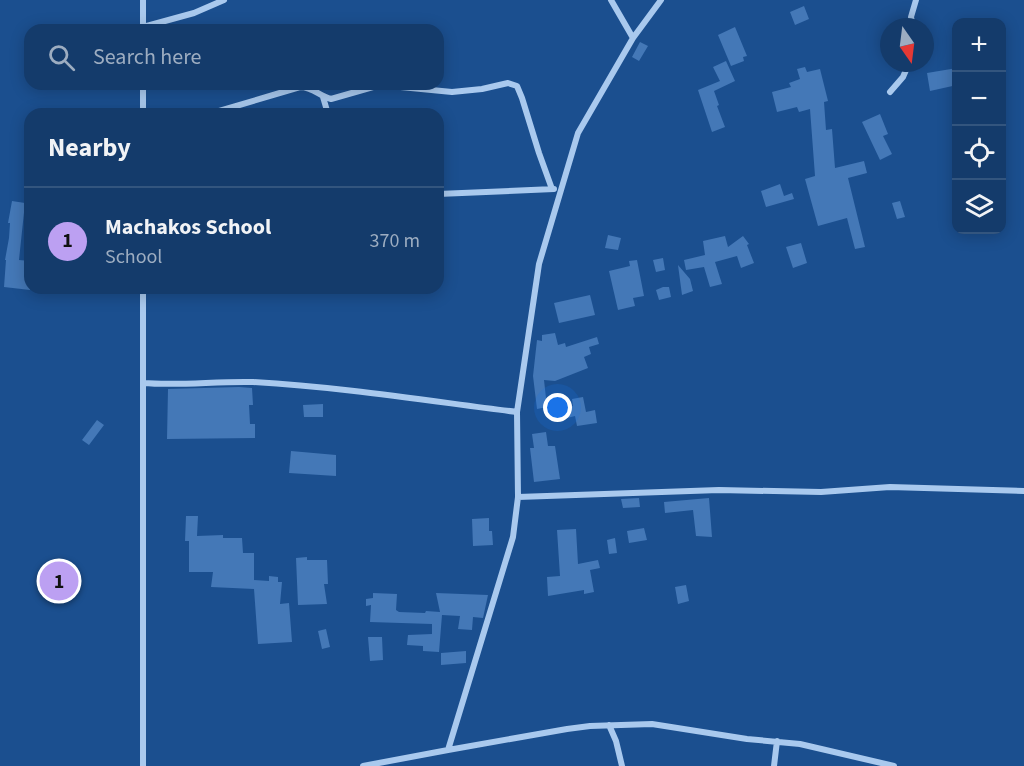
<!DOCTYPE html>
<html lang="en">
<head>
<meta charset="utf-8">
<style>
	:root { --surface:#143b6b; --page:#214673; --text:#f1f3f6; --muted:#9dadc1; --line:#33557e; --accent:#bca0f2 }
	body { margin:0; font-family:"Source Sans 3",sans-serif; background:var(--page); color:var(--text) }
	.controls { position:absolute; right:18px; top:18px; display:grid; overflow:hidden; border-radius:12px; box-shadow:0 3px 15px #0003 }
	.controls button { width:54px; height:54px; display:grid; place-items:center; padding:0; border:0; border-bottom:2px solid var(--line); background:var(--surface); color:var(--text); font:30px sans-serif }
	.compass { position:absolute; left:880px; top:18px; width:54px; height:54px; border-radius:50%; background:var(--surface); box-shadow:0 3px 15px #0003; rotate:166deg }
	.you { position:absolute; left:558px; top:408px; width:21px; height:21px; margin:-15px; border:4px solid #fff; border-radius:50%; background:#1a73e8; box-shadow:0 0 0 9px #1a73e833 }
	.badge { display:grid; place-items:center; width:39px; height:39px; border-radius:50%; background:var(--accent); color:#111; font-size:20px; font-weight:700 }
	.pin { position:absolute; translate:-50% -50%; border:3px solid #fff; box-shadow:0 2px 6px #0006 }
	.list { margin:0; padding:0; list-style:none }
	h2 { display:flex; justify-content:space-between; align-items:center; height:78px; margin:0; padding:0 24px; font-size:26px }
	h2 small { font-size:20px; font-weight:400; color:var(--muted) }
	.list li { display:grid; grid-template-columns:39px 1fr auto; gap:18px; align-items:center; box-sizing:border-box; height:108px; padding:0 24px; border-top:2px solid var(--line) }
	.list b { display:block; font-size:22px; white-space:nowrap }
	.list p { margin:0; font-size:20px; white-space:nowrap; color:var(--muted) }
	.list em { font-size:20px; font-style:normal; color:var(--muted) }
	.icon { flex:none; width:33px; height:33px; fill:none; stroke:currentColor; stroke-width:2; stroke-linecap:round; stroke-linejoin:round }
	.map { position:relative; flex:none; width:1024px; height:766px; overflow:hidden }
	.search { position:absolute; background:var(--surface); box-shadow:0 3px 15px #0003; left:24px; top:24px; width:420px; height:66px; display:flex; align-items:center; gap:15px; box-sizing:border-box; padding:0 21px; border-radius:18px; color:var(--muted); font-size:22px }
	.panel { position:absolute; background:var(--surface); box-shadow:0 3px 15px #0003; left:24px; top:108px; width:420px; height:186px; border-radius:18px }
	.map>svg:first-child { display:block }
</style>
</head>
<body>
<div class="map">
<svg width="1024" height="766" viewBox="0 0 1024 766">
	<rect width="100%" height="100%" fill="#1b4f8f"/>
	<path fill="#4478b7" d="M804 6 809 19 795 25 790 12Z
		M735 27 747 56 743 57 744 61 731 66 718 35Z
		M640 42 648 46 639 61 632 57Z
		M726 61 735 81 714 91 719 105 717 106 725 127 712 132 698 90 720 81 713 67Z
		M805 67 807 72 820 69 828 101 824 102 826 130 832 129 835 168 864 161 867 173 848 178 865 247 855 249 847 218 818 226 805 179 815 176 810 109 799 112 797 107 777 112 772 92 791 87 789 83 800 79 797 69Z
		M957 68V85L930 91 927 73Z
		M880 114 888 134 883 136 892 154 880 160 862 122Z
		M780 184 784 196 792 193 794 199 766 207 761 191Z
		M12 201 25 203 19 260 30 261V290L4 287 6 260H5L9 238 10 223H8Z
		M900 201 905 217 897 219 892 203Z
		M608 235 621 238 618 250 605 248Z
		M725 236 728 247 743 236 749 244 747 245 754 263 741 268 737 256 715 262 722 284 710 287 704 267 686 270 684 260 705 255 703 241Z
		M801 243 807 263 793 268 786 247Z
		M663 258 665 270 656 272 653 260Z
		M637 260 644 296 633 298 635 306 618 310 609 271 630 266 629 261Z
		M678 265 690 279 693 291 682 295Z
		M663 287H669L671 297 659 300 656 290Z
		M590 295 595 315 559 323 554 303Z
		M555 333 558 345 565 343 566 347 597 337 599 344 589 347 591 354 584 357 588 368 555 381 544 380 547 407 537 409 533 376 537 340 542 341V335Z
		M239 387 252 388 253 405H249L250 424H255V438L167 439 168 389Z
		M583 397 586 412 595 410 597 423 577 426 575 416 567 418 565 408 573 406 572 399Z
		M323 404V417H304L303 405Z
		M97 420 104 425 89 445 82 440Z
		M546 432 548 446H555L560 479 534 482 530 448H534L532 434Z
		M291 451 336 455V476L289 473Z
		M639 498 640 507 623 508 621 499Z
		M709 498 712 537 696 536 693 510 665 513 664 502Z
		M186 516H198L197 536 223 535V538H242L243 553H254V580L269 581V576L278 577V582H282L280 604 289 603 292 642 258 644 254 589 211 587 213 572H189V541H185Z
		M489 518V531H492L493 545 473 546 472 519Z
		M644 528 647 540 629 543 627 531Z
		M576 529 578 564 598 560 600 568 590 570 594 592 584 594V590L548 596 547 577 560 576 557 530Z
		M615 538 617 553 609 554 607 540Z
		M307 557V560H327L328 584H324L327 604 298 605 296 558Z
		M686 585 689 601 678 604 675 587Z
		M373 593 397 594 396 610 399 612 425 613 426 611 440 612 436 593 488 595 483 618 473 617 472 630 458 629 460 616 442 615 439 652 423 651V646L407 645 408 635 432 634V624L370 622 371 605 366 606V599L373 598Z
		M326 629 330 647 322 649 318 631Z
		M368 637H382L383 660 370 661Z
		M466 651V663L441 665V653Z"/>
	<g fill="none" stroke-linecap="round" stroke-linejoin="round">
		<path stroke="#a9c9ee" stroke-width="6" d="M611 0 633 38
			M143 27 194 13 224 0
			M913 27 911 17 916 0
			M143 29V0
			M890 92 903 77 909 63
			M323 97 328 114
			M143 114V84
			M209 114 300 87C313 87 319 96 331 99L380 85 452 92 482 89 508 83 517 86 522 98 539 153 552 189
			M438 194 554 189
			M143 383C180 386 216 381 253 382 341 387 429 401 517 412
			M518 497 719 490 821 492 890 487 1024 491
			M609 725 616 741 622 766
			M448 750 567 729 590 726 652 724 747 739 800 744 894 766
			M143 766V288
			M363 766 448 750 513 537 518 497 517 412 539 264 578 133 633 38 661 0
			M774 766 777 741"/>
	</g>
</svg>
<div class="controls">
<button>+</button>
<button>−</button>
<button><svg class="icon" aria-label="locate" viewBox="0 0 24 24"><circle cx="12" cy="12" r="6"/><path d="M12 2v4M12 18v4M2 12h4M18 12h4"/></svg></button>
<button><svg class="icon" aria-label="layers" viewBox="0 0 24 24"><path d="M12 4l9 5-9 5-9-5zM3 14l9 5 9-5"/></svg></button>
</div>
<svg class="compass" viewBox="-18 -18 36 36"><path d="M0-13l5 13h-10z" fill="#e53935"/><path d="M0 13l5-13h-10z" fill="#9dadc1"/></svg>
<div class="you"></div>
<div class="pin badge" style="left:59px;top:581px">1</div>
<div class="search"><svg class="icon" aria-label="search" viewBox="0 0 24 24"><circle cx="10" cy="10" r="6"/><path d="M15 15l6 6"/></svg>Search here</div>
<section class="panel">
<h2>Nearby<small></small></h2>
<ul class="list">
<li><span class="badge">1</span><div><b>Machakos School</b><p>School</p></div><em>370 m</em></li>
</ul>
</section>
</div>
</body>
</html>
